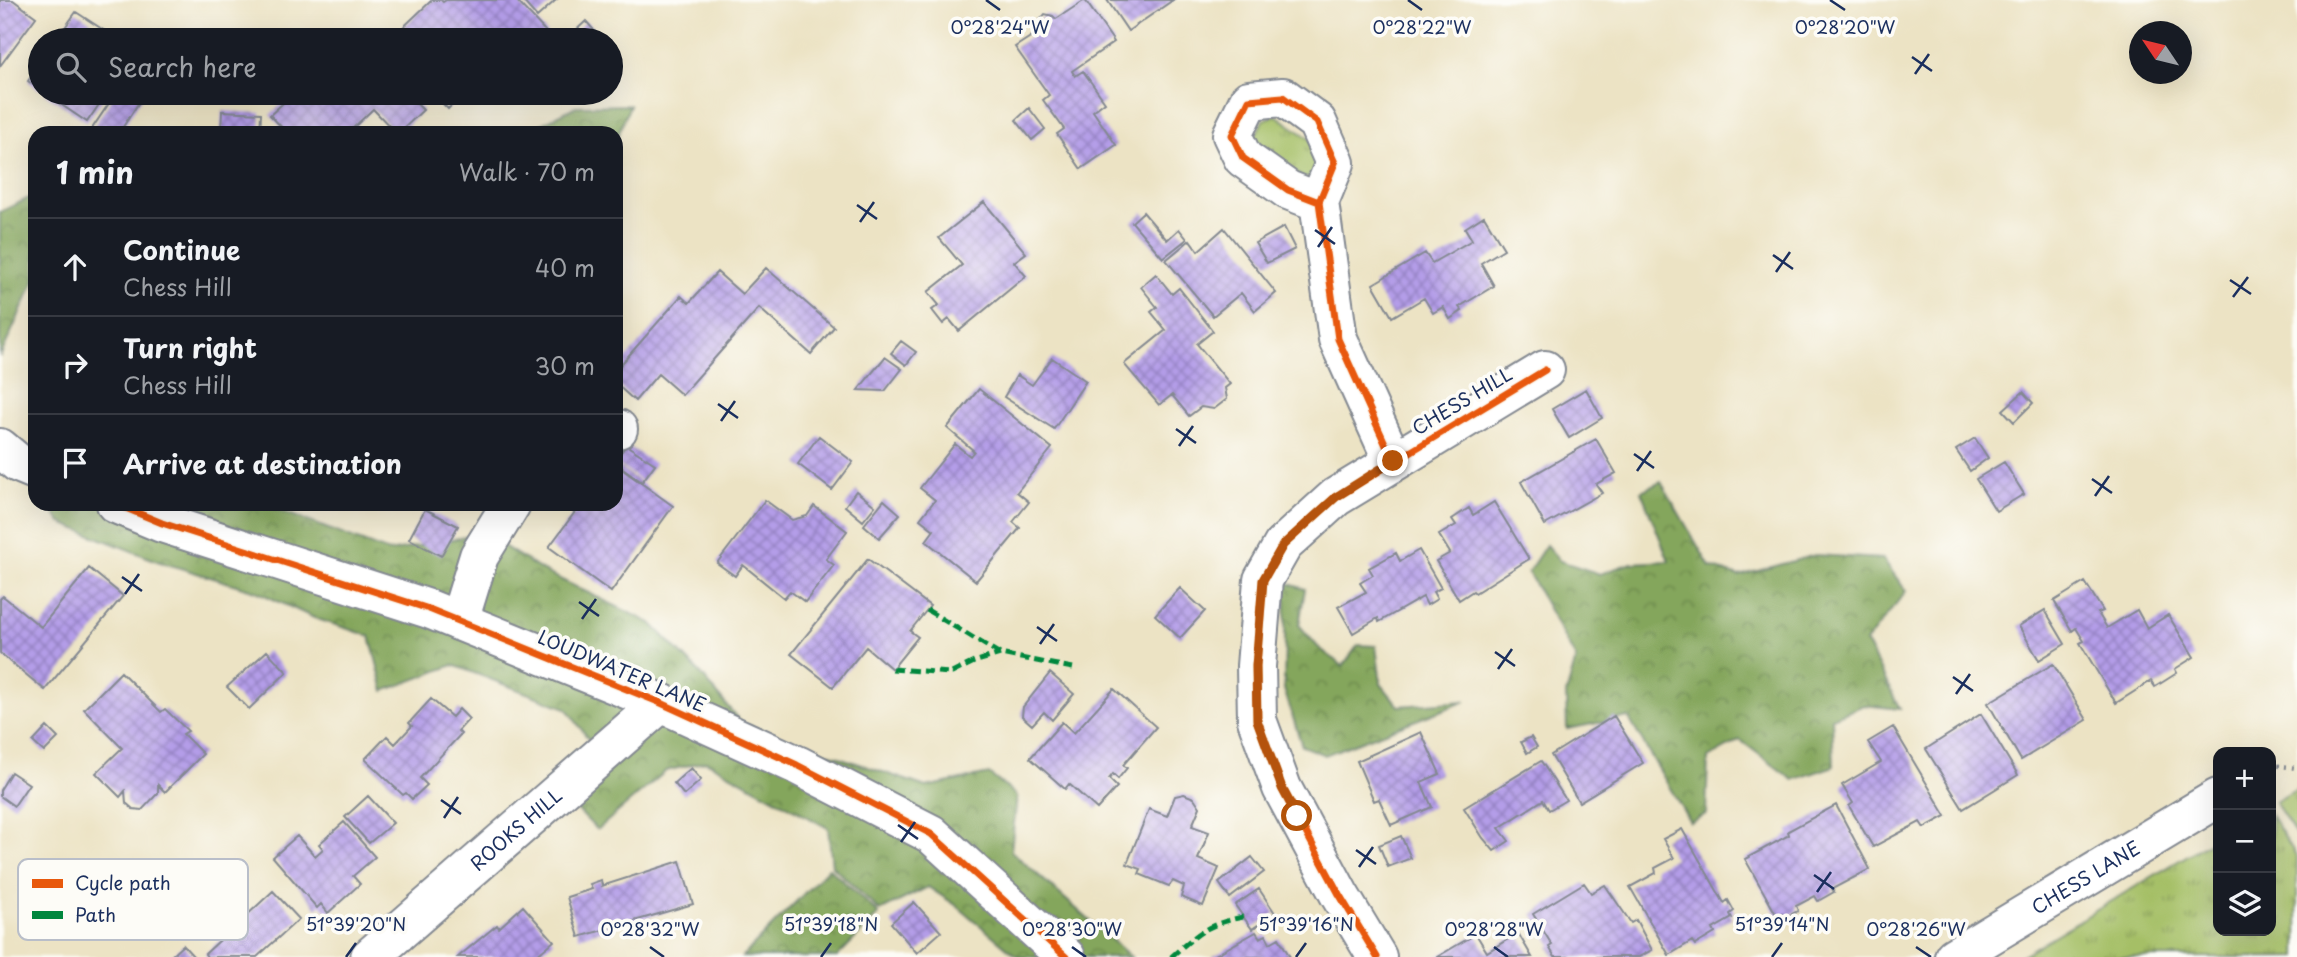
<!DOCTYPE html>
<html lang="en">
<head>
<meta charset="utf-8">
<style>
	:root { --surface:#171b24; --page:#242831; --text:#f1f3f6; --muted:#9ea1a6; --line:#363941 }
	body { margin:0; font-family:"Playpen Sans",sans-serif; background:var(--page); color:var(--text) }
	.controls { position:absolute; right:21px; bottom:21px; display:grid; overflow:hidden; border-radius:14px; box-shadow:0 7px 28px #0002 }
	.controls button { width:63px; height:63px; display:grid; place-items:center; padding:0; border:0; border-bottom:2px solid var(--line); background:var(--surface); color:var(--text); font:35px sans-serif }
	.compass { position:absolute; left:2129px; top:21px; width:63px; height:63px; border-radius:50%; background:var(--surface); box-shadow:0 7px 28px #0002; rotate:305deg }
	.stop { position:absolute; width:21px; height:21px; margin:-16px; border:5px solid #b45309; border-radius:50%; background:#fff }
	.stop.end { background:#b45309; border-color:#fff; box-shadow:0 2px 7px #0008 }
	.list { margin:0; padding:0; list-style:none }
	h2 { display:flex; justify-content:space-between; align-items:center; height:91px; margin:0; padding:0 28px; font-size:30px }
	h2 small { font-size:23px; font-weight:400; color:var(--muted) }
	.list li { display:grid; grid-template-columns:46px 1fr auto; gap:21px; align-items:center; box-sizing:border-box; height:98px; padding:0 28px; border-top:2px solid var(--line) }
	.list b { display:block; font-size:26px; white-space:nowrap }
	.list p { margin:0; font-size:23px; white-space:nowrap; color:var(--muted) }
	.list em { font-size:23px; font-style:normal; color:var(--muted) }
	.icon { flex:none; width:38px; height:38px; fill:none; stroke:currentColor; stroke-width:2; stroke-linecap:round; stroke-linejoin:round }
	.map { position:relative; flex:none; width:2297px; height:957px; overflow:hidden }
	.search { position:absolute; background:var(--surface); box-shadow:0 7px 28px #0002; left:28px; top:28px; width:595px; height:77px; display:flex; align-items:center; gap:18px; box-sizing:border-box; padding:0 24px; border-radius:38px; color:var(--muted); font-size:26px }
	.panel { position:absolute; background:var(--surface); box-shadow:0 7px 28px #0002; left:28px; top:126px; width:595px; height:385px; border-radius:21px }
	.map>svg:first-child { display:block }
</style>
</head>
<body>
<div class="map">
<svg width="2297" height="957" viewBox="0 0 2297 957">
	<defs>
		<pattern id="grass-tufts" width="24" height="20" patternUnits="userSpaceOnUse" patternTransform="scale(1.75)"><rect width="24" height="20" fill="#a5bf66"/><path d="M3 7l-1-3M5 7V3M7 7l1-3M15 17l-1-3M17 17v-4M19 17l1-3" fill="none" stroke="#869c57"/></pattern>
		<pattern id="forest-crowns" width="20" height="18" patternUnits="userSpaceOnUse" patternTransform="scale(1.75)"><rect width="20" height="18" fill="#84a65b"/><path d="M2 6a3 3 0 1 1 6 0M12 15a3 3 0 1 1 6 0" fill="none" stroke="#6b884e"/></pattern>
		<pattern id="building-cross-hatch" width="8" height="8" patternUnits="userSpaceOnUse" patternTransform="scale(1.75)"><rect width="8" height="8" fill="#b49de8"/><path d="M0 0l8 8M0 8l8-8" fill="none" stroke="#9280bf"/></pattern>
	</defs>
	<rect width="100%" height="100%" fill="#fdfcf7"/>
	<filter id="ink" filterUnits="userSpaceOnUse"><feTurbulence type="fractalNoise" baseFrequency=".0143" numOctaves="2"/><feDisplacementMap in="SourceGraphic" scale="14" xChannelSelector="R" yChannelSelector="G"/><feConvolveMatrix kernelMatrix="1 2 1 2 8 2 1 2 1" color-interpolation-filters="sRGB"/></filter>
	<filter id="wash" filterUnits="userSpaceOnUse"><feTurbulence type="fractalNoise" baseFrequency=".00686" numOctaves="4" result="noise"/><feDisplacementMap in="SourceGraphic" scale="28" xChannelSelector="R" yChannelSelector="G"/><feGaussianBlur stdDeviation="1.57" result="paint"/><feColorMatrix in="noise" values="0 0 0 0 0 0 0 0 0 0 0 0 0 0 0 0 0 1.4 0 .05"/><feComposite in="paint" operator="in"/></filter>
	<g filter="url(#wash)">
		<rect width="100%" height="100%" fill="#ece3c4"/>
		<path fill="url(#grass-tufts)" stroke="#607762" stroke-width="2" d="M1276 115 1310 139 1317 172 1306 179 1260 153 1254 138 1263 120Z
			M2297 789V836L2275 802Z
			M2271 815 2297 857V957H2019L2218 837V931H2271Z"/>
		<path fill="url(#forest-crowns)" stroke="#506a5c" stroke-width="2" d="M630 105 616 140V133H525L576 106Z
			M35 195V280L0 357V212Z
			M1661 482 1710 567 1739 576 1815 555 1883 559 1906 591 1866 642 1900 709 1864 705 1832 718 1834 766 1793 780 1740 740 1708 758 1706 814 1690 822 1628 717 1567 729 1566 694 1576 659 1528 572 1546 545 1560 561 1600 574 1631 563 1669 561 1641 491Z
			M48 504H263L389 552 483 533 543 571 651 623 701 674 741 723 926 787 989 774 1017 796 1011 851 1131 957H1018L957 906 928 887 880 911 832 866 828 828 706 761 666 771 597 830 553 785 590 741 566 708 453 665 384 691 370 636 314 618 256 591 157 561 61 523Z
			M1286 583 1305 589 1299 625 1318 647 1343 666 1358 645 1376 646 1381 684 1399 706 1466 701 1325 755 1302 746 1284 689Z
			M829 868 879 914 837 957H742Z"/>
		<g id="blocks">
			<path fill="url(#building-cross-hatch)" d="M0 0H13L36 17 0 66Z
				M432 0H441L443 2 446 0H516L547 33 539 40H397L400 38 396 34Z
				M522 0H556L537 17Z
				M1085 0 1114 42 1072 71 1075 76 1083 71 1105 102 1093 111 1116 145 1081 169 1057 134 1064 129 1043 100 1049 95 1015 47 1035 34 1032 30 1045 14 1053 16 1056 19Z
				M1107 0H1173L1128 31Z
				M76 12 105 31 99 40H56Z
				M586 21 598 35 592 40H579L573 33Z
				M40 63V90L28 81Z
				M44 93H107L87 122Z
				M116 93H145L119 133H89Z
				M294 93H406L423 110 399 133H396L373 109 348 133H287L270 115Z
				M436 93H470L459 104 456 101 448 109 434 95Z
				M1029 108 1045 129 1032 140 1016 120Z
				M222 111 261 113 260 133H221Z
				M984 202 1026 253 1014 262 1026 276 959 331 949 319 943 324 932 310 939 305 928 292 962 265 939 238Z
				M1143 212 1167 240 1179 229 1187 239 1163 258 1132 222Z
				M1484 216 1504 249 1481 263 1494 286 1459 307 1462 311 1450 319 1443 307 1433 313 1424 298 1392 317 1373 284 1425 253 1432 263 1472 240 1465 228Z
				M1284 227 1295 249 1267 263 1255 243Z
				M1224 228 1276 293 1255 311 1241 293 1213 316 1166 260 1190 240 1198 251Z
				M766 268 834 327 811 354 759 308 682 395 658 374 635 401 616 384V370L681 296 689 303 717 272 742 294Z
				M1156 274 1172 294 1179 288 1213 331 1197 344 1230 384 1225 388 1227 399 1214 409 1201 407 1189 416 1172 395 1159 405 1124 364 1166 330 1151 312 1157 307 1141 287Z
				M901 341 916 352 906 365 891 353Z
				M885 357 902 369 885 391 858 390Z
				M1052 358 1086 381 1054 429 1004 397 1017 375 1032 385Z
				M979 389 1052 448 1017 492 1029 502 1013 522 1020 528 976 581 926 541 934 530 920 519 935 500 920 488 955 444 970 456 974 451 947 428Z
				M1586 389 1602 418 1569 438 1552 409Z
				M2023 392 2033 403 2014 422 2003 410Z
				M819 436 853 462 832 490 798 464Z
				M1975 438 1988 458 1970 471 1956 450Z
				M1596 439 1616 473 1596 484 1602 493 1545 525 1521 482Z
				M626 445 655 464 642 482 616 463V460Z
				M2004 462 2024 494 1996 511 1976 479Z
				M616 465 673 506 611 592 549 547 581 504H616Z
				M856 491 875 506 863 521 845 506Z
				M765 500 792 520 807 516 814 506 847 531 826 559 834 565 805 602 790 591 784 598 743 565 735 576 717 563Z
				M884 500 900 514 879 538 864 525Z
				M1494 502 1529 559 1475 593 1473 591 1459 600 1436 561 1450 553 1439 535 1456 525 1452 519 1469 508 1473 515Z
				M425 509 458 526 441 556 409 539Z
				M1419 550 1441 588 1433 592 1437 599 1427 605 1423 597 1379 622 1378 618 1353 633 1338 607 1366 592 1360 583 1373 575 1369 568 1396 553 1400 561Z
				M868 559 930 606 910 631 918 637 892 669 866 647 833 687 791 654Z
				M89 568 123 596 45 690 0 653V599L3 596 41 627Z
				M2085 582 2103 611 2098 613 2107 628 2137 610 2147 628 2168 615 2194 657 2175 669 2177 673 2155 687 2151 681 2116 703 2080 643 2084 641 2076 628 2072 631 2054 601Z
				M1180 588 1205 611 1180 638 1155 615Z
				M2045 610 2065 644 2039 660 2019 626Z
				M267 651 287 672 249 709 227 687Z
				M2053 664 2087 720 2021 760 1988 703Z
				M121 672 161 712 165 709 188 731 183 734 203 754 165 792 158 785V793L142 810 133 809 126 803 125 791 120 797 96 773 122 748 84 709Z
				M1050 673 1074 694 1052 720 1044 712 1032 725 1022 716 1023 707Z
				M1114 689 1156 727 1123 765 1127 768 1118 779 1113 774 1109 779 1117 787 1097 809 1069 784 1065 789 1030 758 1062 722 1074 733Z
				M431 699 452 717 459 709 469 719 458 731 461 734 420 778 427 785 412 799 406 793 403 795 365 759 387 736 395 744 412 726 409 723Z
				M1981 714 2018 775 1963 809 1926 749Z
				M1614 716 1643 763 1579 802 1551 755Z
				M47 727 58 738 44 752 33 742Z
				M1893 727 1946 816 1924 828 1920 822 1873 847 1849 806 1853 803 1842 785 1881 762 1868 742Z
				M1421 732 1440 774 1421 782 1432 807 1391 825 1379 799 1374 801 1357 761Z
				M1531 737 1537 747 1527 753 1521 742Z
				M1541 761 1566 800 1549 810 1543 800 1499 828 1509 841 1494 851 1483 838 1464 808Z
				M691 768 701 780 684 795 674 783Z
				M11 772 29 784 14 806 0 796V790Z
				M1184 794 1194 798 1200 807 1192 826 1209 832 1198 859 1219 868 1203 906 1181 897 1184 886 1173 881 1169 886 1139 874 1141 869 1127 864 1149 809 1167 816 1175 796Z
				M368 796 393 823 369 843 345 817Z
				M1836 805 1870 869 1832 889 1834 892 1818 901 1815 896 1796 906 1798 911 1784 918 1782 914 1777 916 1745 859 1789 835 1788 831Z
				M344 822 375 857 353 876 360 884 328 913 321 904 317 908 273 857 297 836 315 856 323 849 319 844Z
				M1682 829 1724 903 1728 900 1734 911 1730 914 1732 918 1713 929 1715 933 1695 945 1692 941 1669 955 1630 887 1656 873 1655 868 1674 858 1663 839Z
				M1401 836 1411 858 1388 867 1379 845Z
				M1252 857 1264 872 1230 898 1219 883Z
				M680 861 693 904 579 937 567 897 592 889 590 884 601 880 602 886Z
				M1584 883 1591 893 1605 885 1631 923 1636 920 1652 950 1639 957H1555L1549 947 1552 945 1533 914Z
				M1259 889 1275 913 1252 929 1235 905Z
				M273 891 299 919 257 957H207L205 954Z
				M914 902 941 932 917 953 891 923Z
				M523 906 554 941 535 957H458L497 925 499 928Z
				M1256 932 1260 938 1266 935 1270 943 1279 938 1290 957H1212Z
				M1518 933 1532 957H1437L1476 934 1487 952Z
				M183 945 194 957H170Z"/>
		</g>
	</g>
	<g filter="url(#ink)">
		<use href="#blocks" fill-opacity="0" stroke="#848991" stroke-width="2"/>
		<g fill="none" stroke-linecap="round" stroke-linejoin="round">
			<defs>
				<g id="minor">
					<path d="M1319 202 1335 163 1317 122 1283 97 1249 100 1232 135 1243 158 1288 190 1319 202 1338 339 1393 461"/>
					<path d="M616 429H618"/>
					<path d="M0 448 18 463 35 470"/>
					<path d="M116 504 162 523 429 609 661 703 797 765 931 834 1066 957"/>
					<path d="M459 621 479 556 511 504"/>
					<path id="s1" d="M370 957 661 703"/>
					<path d="M1377 957 1339 894 1282 788 1257 720 1256 666 1263 580 1283 545 1336 497 1545 370"/>
					<path id="s2" d="M1954 957 2218 798"/>
				</g>
			</defs>
			<use href="#minor" stroke="#848991" stroke-width="42"/>
			<path stroke="#848991" stroke-width="4.5" stroke-dasharray="2 5" stroke-linecap="butt" d="M2271 765 2297 768"/>
			<use href="#minor" stroke="#fff" stroke-width="38"/>
			<path stroke="#00873e" stroke-width="5" stroke-dasharray="10 5" stroke-linecap="butt" d="M927 610 1000 654 1073 668
				M892 669 952 673 974 662 1000 654
				M1171 957C1198 933 1207 924 1243 917"/>
			<defs>
				<path id="cycleway" d="M1319 202 1335 163 1317 122 1283 97 1249 100 1232 135 1243 158 1288 190 1319 202 1338 339 1393 461
					M116 504 162 523 429 609 661 703 797 765 931 834 1066 957
					M1377 957 1339 894 1282 788 1257 720 1256 666 1263 580 1283 545 1336 497 1545 370"/>
			</defs>
			<use href="#cycleway" stroke="#fdfcf7" stroke-width="11"/>
			<use href="#cycleway" stroke="#e8590c" stroke-width="7"/>
		</g>
	</g>
	<g fill="none" stroke-linecap="round" stroke-linejoin="round" filter="url(#ink)">
		<path stroke="#b45309" stroke-width="9" d="M1297 816 1282 788 1257 720 1256 666 1263 580 1283 545 1336 497 1393 461"/>
	</g>
	<path fill="none" stroke="#1b2f5e" stroke-width="2.5" d="M986 0 1000 10M1408 0 1422 10M1830 0 1845 10M1912 57 1932 71M1915 74 1929 54M857 205 877 219M860 222 874 202M1315 230 1335 244M1318 247 1332 227M1773 255 1793 269M1776 272 1790 252M2230 280 2251 294M2233 297 2248 277M718 404 738 418M721 421 735 401M1176 429 1196 443M1179 446 1193 426M1634 454 1654 468M1637 471 1651 451M2092 479 2112 493M2095 496 2109 476M122 577 142 591M125 594 139 574M579 602 599 616M582 619 596 599M1037 627 1057 641M1040 644 1054 624M1495 652 1515 666M1498 669 1512 649M1953 677 1973 691M1956 694 1970 674M441 800 461 814M444 818 458 797M898 825 918 839M901 842 915 822M1356 850 1376 864M1359 867 1373 847M1814 875 1834 889M1817 892 1831 872M650 947 664 957M1072 947 1086 957M1494 947 1508 957M1916 947 1931 957M346 957 356 943M821 957 831 943M1296 957 1306 943M1772 957 1782 943"/>
	<g text-anchor="middle" stroke-width="7" stroke-linejoin="round" paint-order="stroke">
		<g font-size="19" fill="#1b2f5e" stroke="#fdfcf7">
			<text transform="translate(1462 401) rotate(-31)" y="7">CHESS HILL</text>
			<text transform="translate(622 671) rotate(23)" y="7">LOUDWATER LANE</text>
			<text dy="7" stroke="none"><textPath href="#s1" startOffset="194">ROOKS HILL</textPath></text>
			<text dy="7" stroke="none"><textPath href="#s2" startOffset="154">CHESS LANE</textPath></text>
		</g>
	</g>
	<rect x="18" y="859" width="230" height="81" rx="10" fill="#fdfcf7" stroke="#b9bec9" stroke-width="2"/>
	<rect x="32" y="879" width="31" height="9" fill="#e8590c"/>
	<rect x="32" y="911" width="31" height="8" fill="#00873e"/>
	<g font-size="19" fill="#1b2f5e">
		<text x="75" y="890">Cycle path</text>
		<text x="75" y="922">Path</text>
	</g>
	<g font-size="18" text-anchor="middle" fill="#1b2f5e" stroke="#fdfcf7" stroke-width="7" stroke-linejoin="round" paint-order="stroke">
		<text x="1000" y="34">0°28'24"W</text>
		<text x="1422" y="34">0°28'22"W</text>
		<text x="1845" y="34">0°28'20"W</text>
		<text x="356" y="931">51°39'20"N</text>
		<text x="831" y="931">51°39'18"N</text>
		<text x="1306" y="931">51°39'16"N</text>
		<text x="1782" y="931">51°39'14"N</text>
		<text x="650" y="936">0°28'32"W</text>
		<text x="1072" y="936">0°28'30"W</text>
		<text x="1494" y="936">0°28'28"W</text>
		<text x="1916" y="936">0°28'26"W</text>
	</g>
</svg>
<div class="controls">
<button>+</button>
<button>−</button>
<button><svg class="icon" aria-label="layers" viewBox="0 0 24 24"><path d="M12 4l9 5-9 5-9-5zM3 14l9 5 9-5"/></svg></button>
</div>
<svg class="compass" viewBox="-18 -18 36 36"><path d="M0-13l5 13h-10z" fill="#e53935"/><path d="M0 13l5-13h-10z" fill="#9ea1a6"/></svg>
<div class="stop" style="left:1297px;top:816px"></div>
<div class="stop end" style="left:1393px;top:461px"></div>
<div class="search"><svg class="icon" aria-label="search" viewBox="0 0 24 24"><circle cx="10" cy="10" r="6"/><path d="M15 15l6 6"/></svg>Search here</div>
<section class="panel">
<h2>1 min<small>Walk · 70 m</small></h2>
<ul class="list">
<li><svg class="icon" aria-label="ahead" viewBox="0 0 24 24"><path d="M12 20V5M6 11l6-6 6 6"/></svg><div><b>Continue</b><p>Chess Hill</p></div><em>40 m</em></li>
<li><svg class="icon" aria-label="right" viewBox="0 0 24 24"><path d="M7 20v-9h11M14 6l5 5-5 5"/></svg><div><b>Turn right</b><p>Chess Hill</p></div><em>30 m</em></li>
<li><svg class="icon" aria-label="arrive" viewBox="0 0 24 24"><path d="M6 21V4h12l-3 4 3 4H6"/></svg><div><b>Arrive at destination</b></div></li>
</ul>
</section>
</div>
</body>
</html>
